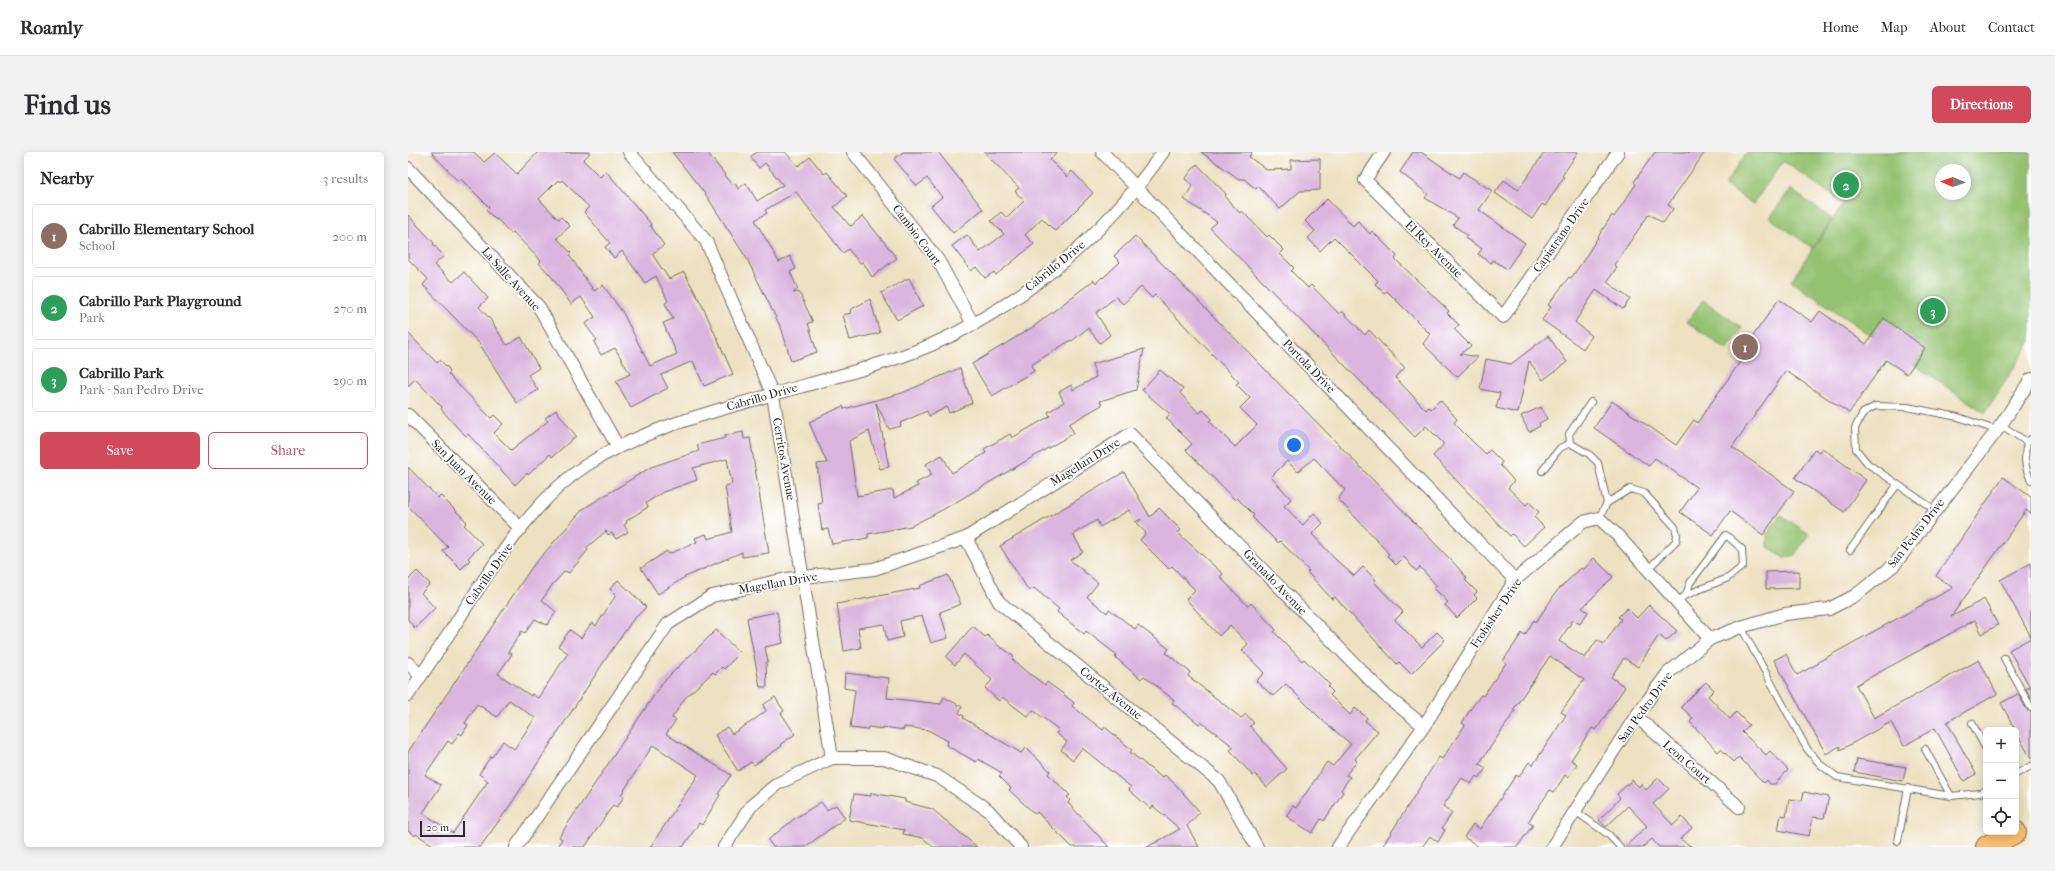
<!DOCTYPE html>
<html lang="en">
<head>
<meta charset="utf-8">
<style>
	:root { --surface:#fff; --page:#f2f2f3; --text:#2b2b33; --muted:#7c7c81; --line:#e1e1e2; --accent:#d1495b }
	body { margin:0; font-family:"IM FELL French Canon",serif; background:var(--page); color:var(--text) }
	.controls { position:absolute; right:12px; bottom:12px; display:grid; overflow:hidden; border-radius:6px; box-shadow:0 2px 10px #0003 }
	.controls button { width:36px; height:36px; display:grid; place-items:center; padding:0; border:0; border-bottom:1px solid var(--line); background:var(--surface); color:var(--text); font:20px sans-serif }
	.compass { position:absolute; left:1527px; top:12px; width:36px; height:36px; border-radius:50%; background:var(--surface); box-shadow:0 2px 10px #0003; rotate:272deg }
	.scale { position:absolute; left:12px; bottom:10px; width:45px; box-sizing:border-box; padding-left:4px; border:2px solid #2b2b2b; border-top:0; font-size:11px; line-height:14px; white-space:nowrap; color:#2b2b2b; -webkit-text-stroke:3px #fff; paint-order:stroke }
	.you { position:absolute; left:886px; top:293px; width:14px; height:14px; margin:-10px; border:3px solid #fff; border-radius:50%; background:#1a73e8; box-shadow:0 0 0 6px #1a73e833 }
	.badge { display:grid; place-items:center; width:26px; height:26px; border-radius:50%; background:var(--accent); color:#fff; font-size:13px; font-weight:700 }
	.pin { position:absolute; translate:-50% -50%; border:2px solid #fff; box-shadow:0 1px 4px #0006 }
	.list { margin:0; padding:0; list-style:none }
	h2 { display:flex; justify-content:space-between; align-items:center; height:52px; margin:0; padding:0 16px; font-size:17px }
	h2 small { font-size:13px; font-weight:400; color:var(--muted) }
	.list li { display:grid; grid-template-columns:26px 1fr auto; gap:12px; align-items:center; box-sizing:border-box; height:64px; margin:0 8px 8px; padding:0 8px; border:1px solid var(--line); border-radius:6px }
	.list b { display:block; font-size:15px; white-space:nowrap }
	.list p { margin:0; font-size:13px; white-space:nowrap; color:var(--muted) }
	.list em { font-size:13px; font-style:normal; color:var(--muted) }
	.actions { display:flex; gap:8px; padding:12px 16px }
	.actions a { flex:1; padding:9px 0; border:1px solid var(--accent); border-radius:6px; text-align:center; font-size:14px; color:var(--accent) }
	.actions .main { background:var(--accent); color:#fff }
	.icon { flex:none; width:22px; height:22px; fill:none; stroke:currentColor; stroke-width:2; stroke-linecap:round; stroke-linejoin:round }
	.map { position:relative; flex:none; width:1623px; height:695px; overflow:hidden; border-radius:6px }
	header { display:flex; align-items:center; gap:24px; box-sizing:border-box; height:56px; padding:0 20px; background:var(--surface); border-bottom:1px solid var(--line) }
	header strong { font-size:19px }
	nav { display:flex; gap:22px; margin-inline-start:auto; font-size:14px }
	.intro { display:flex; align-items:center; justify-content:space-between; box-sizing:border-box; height:96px; padding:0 24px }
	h1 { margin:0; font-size:28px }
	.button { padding:10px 18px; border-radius:6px; background:var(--accent); color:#fff; font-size:14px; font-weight:700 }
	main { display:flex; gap:24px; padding:0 24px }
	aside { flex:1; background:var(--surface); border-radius:6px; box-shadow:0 2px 10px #0003 }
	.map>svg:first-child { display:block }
</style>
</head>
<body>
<header>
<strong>Roamly</strong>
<nav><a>Home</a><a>Map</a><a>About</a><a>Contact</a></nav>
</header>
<div class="intro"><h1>Find us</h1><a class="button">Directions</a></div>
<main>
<aside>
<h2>Nearby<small>3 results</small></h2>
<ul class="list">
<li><span class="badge" style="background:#8d6e63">1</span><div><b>Cabrillo Elementary School</b><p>School</p></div><em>200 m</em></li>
<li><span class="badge" style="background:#2e9e5b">2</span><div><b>Cabrillo Park Playground</b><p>Park</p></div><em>270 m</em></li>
<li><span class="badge" style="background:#2e9e5b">3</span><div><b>Cabrillo Park</b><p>Park · San Pedro Drive</p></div><em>290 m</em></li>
</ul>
<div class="actions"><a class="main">Save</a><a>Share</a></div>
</aside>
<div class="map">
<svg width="1623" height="695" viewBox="0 0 1623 695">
	<rect width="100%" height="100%" fill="#fff"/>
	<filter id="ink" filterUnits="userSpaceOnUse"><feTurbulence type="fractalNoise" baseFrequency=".025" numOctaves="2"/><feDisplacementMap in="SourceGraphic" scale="8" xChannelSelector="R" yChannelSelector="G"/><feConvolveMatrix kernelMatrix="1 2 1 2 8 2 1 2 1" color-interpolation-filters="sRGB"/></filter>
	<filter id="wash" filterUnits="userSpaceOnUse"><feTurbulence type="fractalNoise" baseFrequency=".012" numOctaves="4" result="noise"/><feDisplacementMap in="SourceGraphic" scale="16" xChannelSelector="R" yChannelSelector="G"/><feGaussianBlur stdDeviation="0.9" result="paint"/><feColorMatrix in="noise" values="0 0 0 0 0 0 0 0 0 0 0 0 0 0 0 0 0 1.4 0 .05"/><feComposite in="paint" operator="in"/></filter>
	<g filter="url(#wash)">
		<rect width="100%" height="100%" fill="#eee1c2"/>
		<path fill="#94c271" stroke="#60764e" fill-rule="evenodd" d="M1339 0H1623V189L1577 261 1383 129 1436 51 1375 9 1345 52 1317 33ZM1533 18H1557V42H1533Z
			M1382 37 1424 67 1405 96 1362 66Z
			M1295 148 1334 176 1319 198 1279 170Z
			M1373 363 1401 382 1385 405 1376 406 1359 394V382Z"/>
		<g id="blocks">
			<path fill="#dab5df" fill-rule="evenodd" d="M23 0H66L76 10 87 1 109 22 130 0H183L175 8 192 25 198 19 243 72 242 73 256 93 244 102 261 127 276 120 295 155 325 222 296 234 285 209 253 223 260 236 223 256 208 229 222 222 207 196 193 203 186 190 189 188 177 172 187 165 173 145 163 152 143 124 131 111 133 109 105 80 103 82 89 67 88 68 78 58 81 55 53 27 50 29ZM150 28 152 30 154 28 181 55 176 60 202 91 197 95 206 106 214 99 237 131 248 124 260 149 257 151 265 167 255 171 269 202 242 214 215 161 195 133 186 139 161 103 163 101 149 86 162 74 153 65 150 67 131 47Z
				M264 0H299L324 32 327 31 330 37 338 31 349 49 375 33 357 11 351 16 342 5 349 0H377L390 14 402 5 416 22 419 20 439 44 426 55 441 73 443 74 455 64 489 106 464 125 455 110 452 111 440 97 435 101 388 40 357 58 359 61 347 68 371 110 382 104 383 106 388 117 382 120 390 137 385 141 391 140 405 170 400 171 409 200 383 209 374 178 339 107 298 43Z
				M495 0H530L575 57 545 81 523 54 534 45 519 26 509 34 486 7Z
				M576 0H650L642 8 659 25 664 19 685 41 647 79 634 66 617 83 626 92 588 123 586 120 577 126 568 115 563 119 544 94 559 83 572 100 596 82 583 69 593 60 599 66 616 49 607 39 611 36Z
				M793 0H844L841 5 859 18 883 17V8L912 7V38L892 39 872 57 850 34 848 37 836 27H831Z
				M1005 0H1013L1051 26 1055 20 1084 39 1071 58 1117 91 1099 117 1085 108 1083 111 1070 102 1074 97 1057 86 1059 83 1045 73 1050 66 1017 46 1020 42 992 20Z
				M1137 0H1170L1154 24 1156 25 1145 42 1137 54 1134 52 1124 67 1087 41 1096 28 1110 38Z
				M1247 0H1297L1260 53 1265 57 1255 71 1241 62 1206 113 1209 115 1199 130 1222 147 1215 157 1188 138 1167 170 1184 184 1175 197 1134 168 1143 155 1140 153 1161 125 1163 126 1173 112 1204 63 1206 65 1228 32 1226 30Z
				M789 12 818 42 817 45 832 61 834 59 859 85 861 83 876 98 872 102 886 116 883 119 900 136 903 133 931 162 934 159 957 183 961 178 997 216 987 225 1018 258 1021 255 1023 257 1032 248 1049 267 1046 271 1067 292 1078 302 1082 298 1094 310 1092 313 1106 329 1100 336 1118 353 1121 350 1131 360 1126 365 1136 375 1116 394 1104 382 1102 384 1025 304 1035 293V291L1018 274 1007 285 802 76 809 70 776 47 785 33 777 27Z
				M919 47 945 74 950 69 962 82 964 79 989 104 987 107 1041 159 1039 161 1051 173 1046 177 1063 194 1052 202 1070 205 1049 225 1015 192 1022 182 979 139 976 141 967 132 970 129 926 85 912 99 900 86 907 79 897 69Z
				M0 63 26 91 25 92 36 104 26 113 45 130 56 120 80 146 71 155 82 167 98 192 100 193 113 185 131 216 120 223 130 238 109 251 71 191 15 133 20 127 0 107Z
				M727 84 1044 409 1059 426 1057 428 1069 440 1066 443 1069 446 1049 466 1037 453 1040 450 1026 436 1029 434 1012 415 1008 419 996 405 988 413 979 404 981 402 968 387 930 347 937 338 906 306 890 320 879 309 863 325 883 347 876 354 895 373 906 361 915 371 904 382 927 407 946 424 955 415 968 428 966 430 995 460 987 468 1014 495 1029 480 1037 488 1003 522 991 510 989 512 927 445 924 447 899 420 901 419 872 389 870 391 844 365 846 363 829 346 827 348 778 298 784 292 758 266 762 262 734 238 752 218 775 237 772 241 791 261 795 258 804 267 801 269 827 295 849 273 832 256 842 246 828 232 831 230 747 143 744 146 733 135 715 152 708 145 688 161 702 183 692 191 680 176 664 189 663 188 623 213 626 219 584 244 564 212 625 175 686 128 688 131 694 125 695 126 712 110 706 104Z
				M501 126 515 154 489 168 473 141Z
				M462 147 472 181 442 188 435 163 443 161 442 158Z
				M1371 147 1404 170 1412 159 1458 192 1476 166 1517 196 1499 222 1478 208 1441 261 1378 219 1324 295 1386 339 1355 383 1322 359 1305 383 1272 360 1289 336 1247 306 1241 314 1186 276 1204 249 1268 293 1286 268 1289 271 1344 193 1340 191Z
				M0 181 29 211 32 208 41 217 42 220 40 222 83 266 86 263 95 272 86 281 103 298 140 269 137 266 148 258 168 284 144 305 142 302 120 323 119 321 107 333 60 282 58 284 47 273 33 257 34 255 7 227 0 234Z
				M1140 184 1159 210 1135 228 1121 209 1110 261 1088 256 1092 241 1072 237 1078 207 1103 212Z
				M736 197 728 238 692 249 694 253 661 272 666 281 536 357 503 374 460 382V386L424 392 420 377 414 378 410 352 414 351 409 312 419 311 401 270 435 254 436 257 494 241 552 216 564 251 541 261 539 255 521 264 519 259 492 271 493 274 481 277 468 251 481 315 472 317 461 279 441 289 449 344 485 338 486 346 510 334 508 331 524 323 518 312 534 303 544 321 578 301 576 297 602 282 604 286 642 264 640 260 656 250 651 240 663 233 665 238 688 225 684 212Z
				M1133 255 1139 267 1131 271 1132 274 1121 280 1113 264Z
				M335 280 336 287 342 286 361 401 334 405V400L277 425 250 442 233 416 259 399 261 402 289 390 287 386 298 382 300 387 324 380 317 334 324 332 319 307 285 316 289 328 255 340 238 351 240 355 218 369 219 371 216 373 220 380 208 387 204 381 200 383 198 379 178 396 180 398 161 421 157 419 144 433 134 448 148 460 139 473 127 467 117 481 114 479 100 500 104 502 90 522 123 544 124 542 130 546 160 501 150 494 162 478 173 486 182 473 185 471 188 474 208 443 202 437 210 428 238 455 224 469 203 499 101 655 72 695H28L8 682 7 684 0 679V600L124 415 175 357 243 315 291 299 289 293 317 286 316 284ZM101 548 127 566 106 597 95 589 84 605 83 604 71 622 80 629 45 681 15 661 33 633 17 623 40 589 44 592 51 581 54 583 60 573 57 571 69 552 89 565Z
				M1414 296 1458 328 1436 360 1387 326 1407 297 1411 300Z
				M0 315 30 346 32 343 59 370 56 373 74 392 60 406 62 408 53 417 35 399 40 395 0 354Z
				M716 320 742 365 751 356 773 378 770 381 815 422 812 425 840 454 843 451 868 478 866 480 879 493 894 509 896 507 922 533 920 535 925 540 922 543 942 563 947 556 959 566 957 569 970 579 947 607 949 609 938 623 942 625 933 638 935 640 916 669 913 667 904 681 878 664 885 654 888 656 919 610 925 614 943 592 915 569 878 532 865 544 848 529 856 521 834 498 840 492 822 473 811 484 778 447 787 438 764 414 761 417 732 388 738 381 729 372 733 367 727 370 721 358 692 375 689 368 665 382 675 400 662 408 690 431 679 445 699 461 701 457 727 477 730 473 761 497 758 501 782 520 780 524 833 566 838 562 846 571 842 574 879 617 859 635 847 622 845 624 822 598 826 595 793 570 791 572 780 563 764 551 766 548 736 524 733 527 722 518 707 505 709 503 678 479 676 482 665 473 649 460 651 457 626 436 621 439 592 394Z
				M1595 325 1623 345V362L1618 358 1543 465 1576 447 1590 473 1574 482 1567 468 1448 533 1466 566 1571 508 1589 542 1539 570 1568 622 1556 629 1527 576 1496 594 1483 570 1432 598V594L1418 602 1366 508 1378 502 1389 523 1411 511 1410 510 1545 436 1528 424Z
				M1186 406 1205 425 1174 456 1180 460 1172 472 1165 468 1151 489 1177 506 1189 488 1196 492 1213 467 1210 465 1219 456 1229 466 1241 453 1269 479 1258 489 1251 483 1230 515 1216 506 1203 525 1217 535 1188 578 1184 576 1163 608 1169 612 1160 625 1157 623 1146 640 1142 638 1120 670 1125 673 1109 695H1071L1056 685 1065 672 1072 677 1108 623 1111 625 1121 610 1125 613 1158 563 1153 560 1176 528 1142 504 1105 558 1107 559 1071 612 1078 616 1071 626 1068 624 1063 632 1054 626 1035 654 1044 661 1034 676 1037 678 1030 690 1022 684 1014 695H974L1031 605 1034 607 1057 573 1054 571 1064 555 1073 543 1075 544 1098 511 1095 509 1114 481 1117 483 1126 468 1128 470 1149 439 1173 416 1175 418Z
				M1623 411V485L1592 428Z
				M9 419 22 432 13 441 27 456 7 476 0 468V428Z
				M1391 419V436L1358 437V420Z
				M540 423 553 452 532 460 540 486 523 491 514 464 492 469 495 485 479 489 476 472 450 476 453 496 436 499 429 452 512 436 511 434Z
				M369 460 375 491 357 495 360 510H358L359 535H352L339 466Z
				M565 474 577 485 579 483 594 497 595 496 606 505 604 507 622 523V522L637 533 639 530 654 541 666 551 664 554 695 578 697 575 724 598 722 600 754 626 757 623 768 633 792 660 779 674 791 695H739L772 677 745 654 743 657 721 638 723 635 674 596 665 608 653 598 659 590 648 581 651 578 625 558 620 565 594 545 591 549 577 536 584 528 556 502 547 513 538 505Z
				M308 478 332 501 316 517 314 515 307 522 305 520 277 546 264 566 268 568 258 582 323 623 310 642 312 643 294 673 291 671 275 695H242L290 623 245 593 213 643 216 645 209 655 205 653 177 695H149L154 687 151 685 255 530Z
				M1623 486V547L1618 537 1622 535 1601 498Z
				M437 521 481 526 479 546 533 552 536 545 554 555 551 561 556 564 555 566 613 601 618 596 642 619 640 622 662 643 659 645 662 648 660 651 701 695H664L629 660 627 662 601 638 603 636 591 624 594 621 570 607 568 610 538 593 540 589 520 578 496 575V578L475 575V577L460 575 459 578 442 576 447 538 436 536Z
				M1298 530 1306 538 1300 544 1322 567 1328 560 1341 573 1334 580 1358 603 1362 599 1380 618 1367 632H1362L1359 628 1356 631 1331 605 1326 610 1313 597 1310 600 1282 570 1285 566 1273 555Z
				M1610 542 1619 558 1623 560V607L1593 551Z
				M367 545 376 559 373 561 387 582 373 592 374 594 346 613 343 610 330 619 307 583 319 575 324 582 343 570 358 559 355 553Z
				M1449 607 1498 615 1495 629 1446 620Z
				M1250 626 1261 637 1245 652 1265 673 1274 665 1284 676 1272 687 1284 695H1251L1244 687 1235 695H1217L1239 674 1220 654 1198 675 1191 668 1212 646 1209 642 1224 628 1231 635 1233 632 1238 638Z
				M1396 640 1421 645 1416 666 1405 665 1401 684 1370 678 1373 663 1378 664 1381 647 1394 649Z
				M463 641 497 647V650L524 657 569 695H525L515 686 495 682 496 678 441 668 446 642 463 644Z
				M413 650 419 658 428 653 437 666 397 695H365L360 688 386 667Z"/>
		</g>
	</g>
	<g filter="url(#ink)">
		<use href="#blocks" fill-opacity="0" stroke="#6f6b60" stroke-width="1"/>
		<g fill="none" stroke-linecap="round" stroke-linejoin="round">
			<defs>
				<path id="service" d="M1593 273 1619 290
					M1623 287 1619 290C1616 304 1616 315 1623 328
					M1162 291 1161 282 1183 250
					M1134 319 1152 296 1162 291 1181 302 1190 311 1199 351
					M1527 358 1460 312 1448 297 1447 276 1455 261 1467 254 1499 255 1550 265 1588 278
					M1191 366 1199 351 1222 337 1236 341 1267 375 1269 383 1268 389 1240 417
					M1442 398 1489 333
					M1269 449 1278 443 1320 426 1335 414 1334 397 1318 383 1282 431 1278 443
					M1333 475 1399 597 1413 613 1429 625 1543 644 1572 641 1578 638
					M1596 506 1623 556
					M1564 571 1578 597
					M1517 597 1543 644
					M1608 622 1623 614
					M1167 659 1201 683 1212 695
					M1490 689 1500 636"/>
				<path id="minor" d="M221 0 298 89 365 243 424 606
					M445 0 530 108 565 172
					M694 0 1107 428
					M976 0 957 28 1095 165 1210 0
					M0 16 131 155 210 295
					M0 263 113 377
					M558 386 591 450 811 629 849 695
					M0 511 13 524
					M0 543C22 511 43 479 64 446 95 399 129 346 177 314 234 277 301 261 366 242 419 227 473 214 523 193 615 153 698 82 755 0
					M1228 564 1331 655
					M108 695 260 472 304 444 378 427 466 417 558 386 722 282 977 543 1016 574
					M316 695 343 654 369 632 424 606H476L529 624 580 658 613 695
					M930 695 1016 574 1107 428 1175 370 1191 366 1211 385 1302 487
					M1144 695 1228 564 1260 521 1302 487 1333 475 1377 462 1421 457 1448 443 1486 413 1593 273 1623 227"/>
				<path id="motorway" d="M1579 695 1607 680"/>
			</defs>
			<use href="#service" stroke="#6f6b60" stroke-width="8"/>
			<use href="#minor" stroke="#6f6b60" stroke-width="14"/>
			<use href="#motorway" stroke="#6f6b60" stroke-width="24"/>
			<use href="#service" stroke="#fff" stroke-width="6"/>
			<use href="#minor" stroke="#fff" stroke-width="12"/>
			<use href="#motorway" stroke="#fcbd6f" stroke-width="22"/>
		</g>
	</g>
	<g text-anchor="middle" stroke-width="3.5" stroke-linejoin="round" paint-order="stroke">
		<g font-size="12" fill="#2b2b2b" stroke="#fff">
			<text transform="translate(509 83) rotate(53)" y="4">Cambio Court</text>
			<text transform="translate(1153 83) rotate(-55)" y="4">Capistrano Drive</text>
			<text transform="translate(1026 97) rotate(45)" y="4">El Rey Avenue</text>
			<text transform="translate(647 114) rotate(-39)" y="4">Cabrillo Drive</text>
			<text transform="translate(103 127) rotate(48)" y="4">La Salle Avenue</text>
			<text transform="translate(901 214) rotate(46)" y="4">Portola Drive</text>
			<text transform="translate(354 245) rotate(-16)" y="4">Cabrillo Drive</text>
			<text transform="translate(376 307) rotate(80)" y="4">Cerritos Avenue</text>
			<text transform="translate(677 310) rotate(-32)" y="4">Magellan Drive</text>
			<text transform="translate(56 320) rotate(45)" y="4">San Juan Avenue</text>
			<text transform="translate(1508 381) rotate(-52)" y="4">San Pedro Drive</text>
			<text transform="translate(81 422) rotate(-55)" y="4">Cabrillo Drive</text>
			<text transform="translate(867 430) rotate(46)" y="4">Granado Avenue</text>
			<text transform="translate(370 431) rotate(-10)" y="4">Magellan Drive</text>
			<text transform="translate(1088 461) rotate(-56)" y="4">Frobisher Drive</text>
			<text transform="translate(703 541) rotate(39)" y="4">Cortez Avenue</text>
			<text transform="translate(1237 555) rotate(-54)" y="4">San Pedro Drive</text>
			<text transform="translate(1279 610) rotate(41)" y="4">Leon Court</text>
		</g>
	</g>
</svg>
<div class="controls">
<button>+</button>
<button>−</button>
<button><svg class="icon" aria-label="locate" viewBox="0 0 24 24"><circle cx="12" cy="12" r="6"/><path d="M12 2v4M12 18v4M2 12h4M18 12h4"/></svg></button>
</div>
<svg class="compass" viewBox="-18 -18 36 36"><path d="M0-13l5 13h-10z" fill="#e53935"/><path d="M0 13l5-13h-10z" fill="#7c7c81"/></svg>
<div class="scale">20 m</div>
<div class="you"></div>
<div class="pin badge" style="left:1337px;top:195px;background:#8d6e63">1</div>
<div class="pin badge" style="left:1438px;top:33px;background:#2e9e5b">2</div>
<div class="pin badge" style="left:1525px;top:159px;background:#2e9e5b">3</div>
</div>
</main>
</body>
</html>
